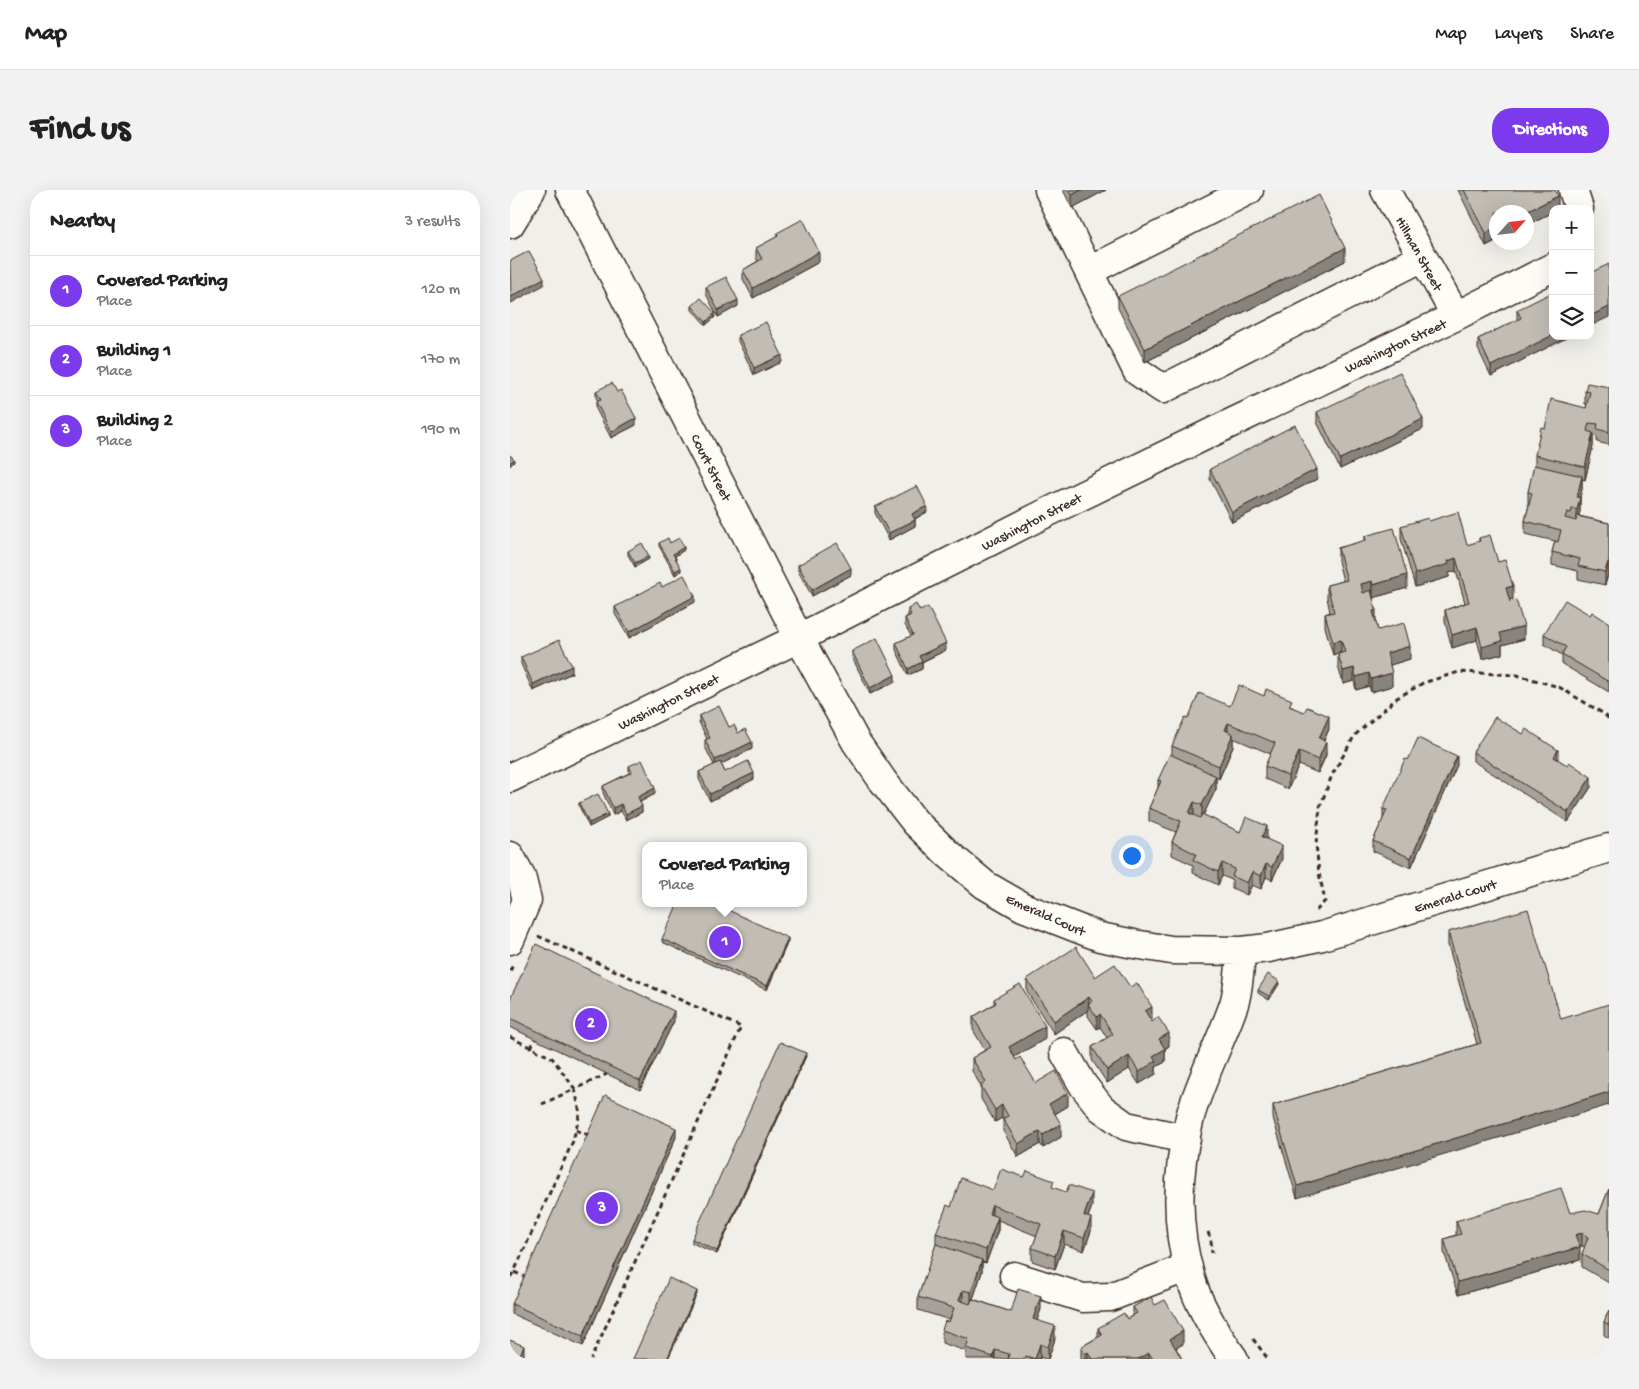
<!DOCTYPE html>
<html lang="en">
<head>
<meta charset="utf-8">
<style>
	:root { --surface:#fff; --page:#f2f2f2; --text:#222; --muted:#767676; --line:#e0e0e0; --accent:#7c3aed }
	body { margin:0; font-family:"Gochi Hand",sans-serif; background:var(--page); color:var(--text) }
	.controls { position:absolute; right:15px; top:15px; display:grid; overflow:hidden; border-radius:10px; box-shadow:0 5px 20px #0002 }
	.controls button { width:45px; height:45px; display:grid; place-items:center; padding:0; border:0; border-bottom:1px solid var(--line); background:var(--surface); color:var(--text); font:25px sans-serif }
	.compass { position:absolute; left:979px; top:15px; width:45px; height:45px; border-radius:50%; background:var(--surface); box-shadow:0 5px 20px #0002; rotate:63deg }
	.you { position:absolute; left:621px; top:665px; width:18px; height:18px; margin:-12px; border:4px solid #fff; border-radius:50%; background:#1a73e8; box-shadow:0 0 0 8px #1a73e833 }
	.badge { display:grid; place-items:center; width:32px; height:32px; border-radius:50%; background:var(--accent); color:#fff; font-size:16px; font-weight:700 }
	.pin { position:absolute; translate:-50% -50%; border:2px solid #fff; box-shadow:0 1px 5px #0006 }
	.popup { position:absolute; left:132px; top:652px; width:165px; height:65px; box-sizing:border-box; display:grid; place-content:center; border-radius:10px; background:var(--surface); filter:drop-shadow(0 1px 4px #0005); font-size:16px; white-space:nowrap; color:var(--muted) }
	.popup b { font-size:19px; color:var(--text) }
	.popup::after { content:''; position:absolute; left:50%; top:100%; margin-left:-10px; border:10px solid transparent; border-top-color:var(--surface) }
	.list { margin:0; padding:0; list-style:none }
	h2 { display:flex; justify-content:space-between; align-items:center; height:65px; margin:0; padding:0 20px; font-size:21px }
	h2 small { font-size:16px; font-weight:400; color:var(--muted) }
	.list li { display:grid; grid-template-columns:32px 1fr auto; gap:15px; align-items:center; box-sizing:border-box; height:70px; padding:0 20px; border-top:1px solid var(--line) }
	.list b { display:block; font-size:19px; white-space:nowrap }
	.list p { margin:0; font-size:16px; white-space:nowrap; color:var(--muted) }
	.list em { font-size:16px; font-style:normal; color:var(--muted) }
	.icon { flex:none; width:28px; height:28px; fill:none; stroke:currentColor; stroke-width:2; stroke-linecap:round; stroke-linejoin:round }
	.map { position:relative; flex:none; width:1099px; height:1169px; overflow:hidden; border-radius:20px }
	header { display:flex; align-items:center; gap:30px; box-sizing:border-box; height:70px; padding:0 25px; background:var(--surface); border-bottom:1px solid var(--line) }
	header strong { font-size:24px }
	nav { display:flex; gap:28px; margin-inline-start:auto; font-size:18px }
	.intro { display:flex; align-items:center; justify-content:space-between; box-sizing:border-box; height:120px; padding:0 30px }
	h1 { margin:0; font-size:35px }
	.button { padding:12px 22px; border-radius:20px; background:var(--accent); color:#fff; font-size:18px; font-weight:700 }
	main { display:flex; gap:30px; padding:0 30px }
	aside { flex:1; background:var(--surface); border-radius:20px; box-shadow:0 5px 20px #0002 }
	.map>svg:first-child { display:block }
</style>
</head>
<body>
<header>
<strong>Map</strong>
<nav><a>Map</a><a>Layers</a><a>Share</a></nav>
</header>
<div class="intro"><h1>Find us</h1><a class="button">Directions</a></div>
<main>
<aside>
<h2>Nearby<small>3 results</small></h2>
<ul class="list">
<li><span class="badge">1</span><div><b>Covered Parking</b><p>Place</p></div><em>120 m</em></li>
<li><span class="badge">2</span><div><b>Building 1</b><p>Place</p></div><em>170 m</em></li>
<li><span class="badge">3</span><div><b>Building 2</b><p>Place</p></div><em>190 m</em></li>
</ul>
</aside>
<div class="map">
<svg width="1099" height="1169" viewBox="0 0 1099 1169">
	<rect width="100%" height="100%" fill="#f1efea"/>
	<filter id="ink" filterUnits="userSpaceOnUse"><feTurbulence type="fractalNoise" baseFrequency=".02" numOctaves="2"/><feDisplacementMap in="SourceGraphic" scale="10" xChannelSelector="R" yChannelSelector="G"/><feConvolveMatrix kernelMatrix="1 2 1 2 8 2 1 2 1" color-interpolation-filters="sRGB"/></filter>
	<g filter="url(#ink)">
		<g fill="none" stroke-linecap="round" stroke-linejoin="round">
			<defs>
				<path id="minor" d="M60 0 289 448 346 552 373 591 405 632 438 664 475 695 513 717 590 747 624 754 661 760 732 761 758 758 812 746 1099 658
					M539 0 627 181 653 199 913 67
					M875 0 946 126
					M1063 0 1069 19
					M0 34 21 0
					M579 81 739 0
					M0 588 289 448 526 328 717 235 946 126 1043 77
					M0 666 11 686 17 710 0 750
					M554 862 573 895 591 918 616 936 676 949
					M504 1086 573 1108 600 1107 678 1077
					M724 1169C707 1145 689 1117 681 1089 665 1037 667 980 680 927 691 888 711 852 724 814 729 798 729 778 732 761"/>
			</defs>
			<use href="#minor" stroke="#3b2a1e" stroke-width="31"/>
			<path stroke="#3b2a1e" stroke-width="3" stroke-dasharray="5 4" stroke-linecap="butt" d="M806 721 815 711 809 683 806 654 810 617 822 585 845 545 887 508 913 493 949 482 1007 485 1049 497 1094 524 1099 529
				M28 746 231 837 81 1169
				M0 781 4 773
				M0 847 42 868 65 899 32 914
				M21 858 25 849
				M66 940 81 946
				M698 1042 701 1051 702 1063
				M0 1087 4 1082
				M17 1088 4 1082 63 951 70 923 65 899 97 884
				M743 1149 758 1169"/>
			<use href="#minor" stroke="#fdfcf7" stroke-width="28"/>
		</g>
		<path fill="#a6a29b" stroke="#3b2a1e" d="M553 0H596L562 18Z
			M948 0H1045L1048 19 976 56Z
			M267 43 309 72 243 108 233 89V80L248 71 246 68V58L267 47Z
			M835 71 635 172 608 118V106Z
			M196 97 228 116 208 127 196 104Z
			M182 116 205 127 196 135 182 120Z
			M1007 120 1043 146H1060L981 186 968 159V149L1007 130Z
			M228 145 272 172 244 185 228 151Z
			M1099 197V255L1087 252V247L1083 246V256L1075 290 1072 289V299L1070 308V321L1069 326 1099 333V385H1098L1095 395 1068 389V381L1042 375V362L1045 351 1015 344V331L1019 315H1018V302L1025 275V265L1035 238 1076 218 1077 214H1075V201Z
			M86 201 126 235 101 248 86 219V212L88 211 86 208Z
			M807 222 913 239 830 279 807 232Z
			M700 279 807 289 722 332 700 289Z
			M365 317 417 322 405 329V336L379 350 365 323Z
			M919 331 957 355 969 352V348L988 372 1003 409 999 410 1014 449 992 455V464L972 469 967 450 942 458 935 432V420L955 413 946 381 939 383V387L905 397 891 349V336Z
			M855 346 897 398 863 408 866 433 868 440 900 469 880 475 882 496 861 502 859 496 846 500 844 491 833 494 828 476V464L831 462 823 465 815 437V424L820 422 817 408V395L833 391 828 371V358L855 351Z
			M149 353H160L174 360 165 366 171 381 165 385 149 356Z
			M118 361 139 369 125 377 118 365Z
			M288 375 341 385 302 406 288 381Z
			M152 397 185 412 119 448 105 424V417Z
			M398 419 410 421 436 460 412 472V479L398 485 386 460V453L401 446 395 435V428L398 426Z
			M1080 425 1099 433V502L1052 474V465L1034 454V444Z
			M342 461 385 492 360 504 342 467Z
			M11 467 62 483 23 501 11 474Z
			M754 506 782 517 819 539 814 551 816 565 808 583 789 575 778 599 755 589V576L761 564 723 548V557L709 589 706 587V599L693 625 730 642 757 649 772 669 762 690 756 687 751 699 742 695 737 705 722 698V690L712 686 708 695 683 683V675L662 665V652L666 642 639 631V618L648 598V590L662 566V556L678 529Z
			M189 526 219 537 228 543 242 559 211 574 215 582 244 589 200 611 189 589V582L204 575 195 557V550L197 549 189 532Z
			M963 562 1048 570 1057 575 1081 597 1058 632 963 571Z
			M898 570 947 575 901 678 863 661V651L873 629V619Z
			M119 576 145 604 130 612 132 622 116 630 111 621 103 625 93 603V596L119 583Z
			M69 613 98 627 79 637 69 616Z
			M938 742 1051 829 787 1008 763 928V915L967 854 938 755Z
			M152 749 278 751 257 800 152 752Z
			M585 787 642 830 641 831 659 856 655 859V872L646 877V884L629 894 619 879 597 893 582 870V857L597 848 590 837 587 839 578 826V820L544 844 517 802V789Z
			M769 794 759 810 748 803V800Z
			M0 809 164 831 130 900 0 837Z
			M484 809 535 849 504 867 526 893 558 916 545 924 551 947 533 958 530 954 508 967 493 941V930L492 928 485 932 471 909V896L462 881V868L475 860 463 840V827L484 814Z
			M296 866 207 1064 182 1053V1049Z
			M166 947 73 1156 2 1124V1114Z
			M544 998 582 1016 578 1027 581 1041 574 1061 554 1054 545 1079 522 1071V1058L527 1046 488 1030V1040L476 1073 472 1072V1082L463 1109 501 1122 531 1119 527 1130 545 1149 538 1169H535L530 1167V1169H456V1161L432 1153V1140L440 1130 408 1120V1107L426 1055V1043L441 1017 483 1000Z
			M1099 999V1093L1072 1077V1064L1075 1057 1072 1056H1069L1070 1070 948 1105 934 1062V1049L946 1045V1031L1060 1023 1089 1024Z
			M645 1115 673 1154 666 1158 672 1169H571V1157L588 1147V1138L617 1129 623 1125V1117Z
			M1099 1120V1148L1094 1145V1132Z"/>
		<path fill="#87847e" stroke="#3b2a1e" d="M571 0H596L562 18V5Z
			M1048 6V19H1043V22L1016 35V22Z
			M986 37V50L976 56V43Z
			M835 58V71L635 172V159Z
			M309 62V72L243 108V98Z
			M34 88V95L1 113V107Z
			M228 110V116L208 127V120Z
			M1099 117V127L1080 136V126Z
			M205 123V127L196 135V132Z
			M1043 145V146H1060L981 186V176Z
			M272 165V172L244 185V178Z
			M126 228V235L101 248V242Z
			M913 229V239L830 279V269Z
			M1083 243V256L1075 290V277Z
			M4 269V272L0 276V273Z
			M807 279V289L722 332V322Z
			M1072 286V299L1067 320V307Z
			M1070 308V321L1067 333V320Z
			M417 316V322L402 330V324Z
			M405 330V336L379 350V343Z
			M174 357V360L163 367V364Z
			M139 366V369L125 377V373Z
			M946 368V381L939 383V387L905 397V384L938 371Z
			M1098 372V385L1095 395V382Z
			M171 378V381L165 385V381Z
			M341 378V385L302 406V400Z
			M897 385V398L863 408V395Z
			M862 391V404L851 407V394Z
			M1003 396V409L996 411V398Z
			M185 406V412L119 448V442Z
			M866 420V433L863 434V421Z
			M1014 436V449L992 455V464L972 469V457L990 443Z
			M967 437V450L942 458V445Z
			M831 450V462L823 465V452Z
			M436 453V460L409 473V466Z
			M900 456V469L877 476V463Z
			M412 472V479L398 485V479Z
			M62 476V483L23 501V494Z
			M844 478V491L833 494V481Z
			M859 483V496L846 500V487Z
			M882 483V496L861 502V489Z
			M385 485V492L360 504V498Z
			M819 526V539L809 561V548Z
			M718 533V546L715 540Z
			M723 544V557L709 589V576Z
			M242 552V559L205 577V570Z
			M816 552V565L808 583V570Z
			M1048 560V570L1044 567Z
			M789 562V575L778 599V586Z
			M947 566V575L901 678V668Z
			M244 583V589L200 611V604Z
			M706 586V599L692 628V615Z
			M1081 587V597L1058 632V622Z
			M145 598V604L128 613V607Z
			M684 612V625L679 623Z
			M111 614V621L103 625V618Z
			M132 616V622L116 630V624Z
			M98 624V627L79 637V633Z
			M757 636V649L752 647Z
			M772 656V669L762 690V677Z
			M712 673V686L708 695V682Z
			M756 674V687L751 699V686Z
			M742 682V695L737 705V693Z
			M278 748V751L257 800V796Z
			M769 791V794L759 810V806Z
			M579 807 578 820 544 844V831Z
			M642 817V830L635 834V821Z
			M164 821V831L130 900V891Z
			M590 824V837L587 839V827Z
			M535 836V849L499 870V857Z
			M659 843V856L649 862V849Z
			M655 859V872L646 877V884L629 894V882L643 866Z
			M296 863V866L207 1064V1061Z
			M619 866V879L597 893V880Z
			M1099 902V915L787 1008V996Z
			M558 903V916L539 927V914Z
			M492 915V928L485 932V920Z
			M551 934V947L533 958V945Z
			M166 938V947L73 1156V1146Z
			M530 941V954L508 967V954Z
			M582 1003V1016L574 1039V1026Z
			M482 1015V1028L479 1024Z
			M488 1027V1040L476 1073V1060Z
			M581 1028V1041L574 1061V1048Z
			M554 1041V1054L545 1079V1066Z
			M1072 1043V1056L1065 1057V1045Z
			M1070 1057V1070L948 1105V1092Z
			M472 1070V1082L461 1115V1102Z
			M453 1100V1113L449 1110Z
			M187 1101V1104L158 1169H157Z
			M531 1106V1119L523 1142V1129Z
			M545 1136V1149L538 1169V1157Z
			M673 1141V1154L660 1161V1149Z
			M530 1154V1169H525Z
			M14 1156V1166L13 1169H8Z
			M485 1160V1169H483V1167Z
			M578 1162V1169H575V1164Z
			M639 1163V1169H628Z"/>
		<path fill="#c1bcb4" stroke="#3b2a1e" d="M560 0H571L562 5Z
			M954 0H1045L1048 6 1016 22H986V37L976 43Z
			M809 5 835 58 635 159 608 106Z
			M293 29 309 62 243 98 233 80 252 69 246 58 268 46 267 43Z
			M19 61 34 88 1 107 0 71Z
			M1099 74V117L1080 126V83Z
			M216 87 228 110 208 120 196 97Z
			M1043 102V145L981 176 968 149 1011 128 1007 120Z
			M191 108 205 123 196 132 182 116Z
			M256 132 272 165 244 178 228 145Z
			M890 182 913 229 830 269 807 222Z
			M102 193 107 202 111 200 126 228 101 242 86 212 91 210 86 201Z
			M1077 193 1099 197V242L1087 239 1088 234 1079 233 1077 241 1083 243 1075 277 1025 265 1031 237 1035 238 1041 209 1076 218 1080 202 1075 201Z
			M785 235 807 279 722 322 700 279Z
			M0 265 4 269 0 273Z
			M1024 275 1072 286 1067 307 1070 308 1067 320 1062 319 1061 323 1057 322 1055 328 1066 331 1067 326 1099 333V372H1098L1095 382 1068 376 1070 369 1042 362 1045 351 1048 352 1051 340 1015 331 1022 303 1018 302Z
			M407 296 417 316 402 324 405 330 379 343 365 317Z
			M948 322 957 355 970 351 969 348 980 345 988 372 995 370 1003 396 996 398 1000 412 1006 410 1014 436 990 443 992 451 972 457 967 437 942 445 935 420 959 412 946 368 938 371 939 374 905 384 891 336 918 328 919 331Z
			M884 338 897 385 863 395 862 391 851 394 853 403 861 400 866 420 863 421 868 440 894 433 900 456 877 463 882 483 861 489 859 483 846 487 844 478 833 481 828 464 835 462 831 450 823 452 815 424 824 422 817 395 837 390 828 358 856 350 855 346Z
			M158 348 160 353 169 348 174 357 163 364 171 378 165 381 149 353Z
			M132 353 139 366 125 373 118 361Z
			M327 353 341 378 302 400 288 375Z
			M174 385 185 406 119 442 105 417 150 393 152 397Z
			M1055 410 1080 425 1082 422 1099 433V492L1052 464 1056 457 1034 444Z
			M406 414 410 421 418 417 436 453 409 466 412 472 398 479 386 453 403 445 395 428 401 425 398 419Z
			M367 448 385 485 360 498 342 461Z
			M49 450 62 476 23 494 11 467Z
			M729 495 754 506 756 499 782 510 779 516 794 522 797 517 819 526 809 548 816 552 808 570 789 562 778 586 755 576 765 553 718 533 715 540 723 544 709 576 662 556 675 527 678 529 689 503 720 516Z
			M209 516 219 537 224 535 228 543 235 539 242 552 205 570 195 550 200 548 189 526Z
			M985 527 1013 544 1016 539 1048 560 1044 567 1057 575 1059 572 1081 587 1058 622 963 562Z
			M908 548 947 566 901 668 863 651 877 620 873 619 895 569 898 570Z
			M660 564 706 586 692 615 684 612 679 623 690 628 692 624 730 642 736 627 757 636 752 647 772 656 762 677 756 674 751 686 742 682 737 693 722 686 725 679 712 673 708 682 683 670 686 664 662 652 671 631 639 618 651 591 648 590Z
			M132 570 145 598 128 607 132 616 116 624 111 614 103 618 93 596 122 582 119 576Z
			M238 571 244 583 200 604 189 582 210 572 215 582Z
			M88 604 98 624 79 633 69 613Z
			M168 713H203L278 748 257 796 152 749Z
			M1018 719 1051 829 1099 814V902L787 996 763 915 971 853 938 742Z
			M26 754 164 821 130 891 0 828V809Z
			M566 757 585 787 605 774 620 797 627 793 642 817 635 821 642 832 648 827 659 843 649 849 655 859 643 866 646 871 629 882 619 866 597 880 582 857 603 844 590 824 587 827 578 814 582 811 579 807 544 831 517 789Z
			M758 784 769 791 759 806 748 800Z
			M510 794 535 836 499 857 506 870 510 867 526 893 546 881 558 903 539 914 551 934 533 945 530 941 508 954 493 929 498 926 492 915 485 920 471 896 476 892 462 868 481 857 463 827 486 813 484 809Z
			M270 852 296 863 207 1061 182 1049Z
			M95 905 166 938 73 1146 2 1114Z
			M491 979 514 987 517 981 544 991 542 997 556 1002 559 995 582 1003 574 1026 581 1028 574 1048 554 1041 545 1066 522 1058 531 1034 482 1015 479 1024 488 1027 476 1060 426 1043 437 1015 441 1017 451 988 483 1000Z
			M1051 998 1060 1023 1075 1020 1089 1024 1099 999V1080L1072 1064 1078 1047 1072 1043 1065 1045 1070 1057 948 1092 934 1049 951 1044 946 1031Z
			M426 1054 472 1070 461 1102 453 1100 449 1110 460 1114 462 1109 501 1122 508 1099 531 1106 523 1129 545 1136 538 1157 530 1154 525 1169 516 1166 515 1169H498L499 1164 485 1160 483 1167 456 1158 459 1149 432 1140 435 1131 439 1132 444 1118 408 1107Z
			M159 1088 187 1101 157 1169H123Z
			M641 1107 645 1115 655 1110 673 1141 660 1149 672 1169H643L639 1163 628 1169H582L578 1162 575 1164 571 1157 592 1145 588 1138 614 1123 617 1129 627 1123 623 1117Z
			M1099 1120V1135L1094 1132Z
			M0 1150 14 1156 8 1169H0Z"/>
	</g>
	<g text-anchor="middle" stroke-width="4" stroke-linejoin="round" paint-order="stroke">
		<g font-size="14" fill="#3b2a1e" stroke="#fdfcf7">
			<text transform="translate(910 63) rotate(61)" y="5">Hillman Street</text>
			<text transform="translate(885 155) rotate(-25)" y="5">Washington Street</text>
			<text transform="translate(202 277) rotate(63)" y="5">Court Street</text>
			<text transform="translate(521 331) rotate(-27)" y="5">Washington Street</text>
			<text transform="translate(158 511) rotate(-26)" y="5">Washington Street</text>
			<text transform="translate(945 705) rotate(-17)" y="5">Emerald Court</text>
			<text transform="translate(536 724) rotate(24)" y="5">Emerald Court</text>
		</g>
	</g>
</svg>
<div class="controls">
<button>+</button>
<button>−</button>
<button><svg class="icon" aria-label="layers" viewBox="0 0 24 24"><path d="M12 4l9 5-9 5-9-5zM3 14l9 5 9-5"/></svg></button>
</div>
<svg class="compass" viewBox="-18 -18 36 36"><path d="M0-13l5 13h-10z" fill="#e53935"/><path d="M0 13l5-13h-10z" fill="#767676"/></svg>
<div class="you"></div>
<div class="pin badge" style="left:215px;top:752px">1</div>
<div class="popup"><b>Covered Parking</b>Place</div>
<div class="pin badge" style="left:81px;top:834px">2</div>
<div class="pin badge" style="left:92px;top:1018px">3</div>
</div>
</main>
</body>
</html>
